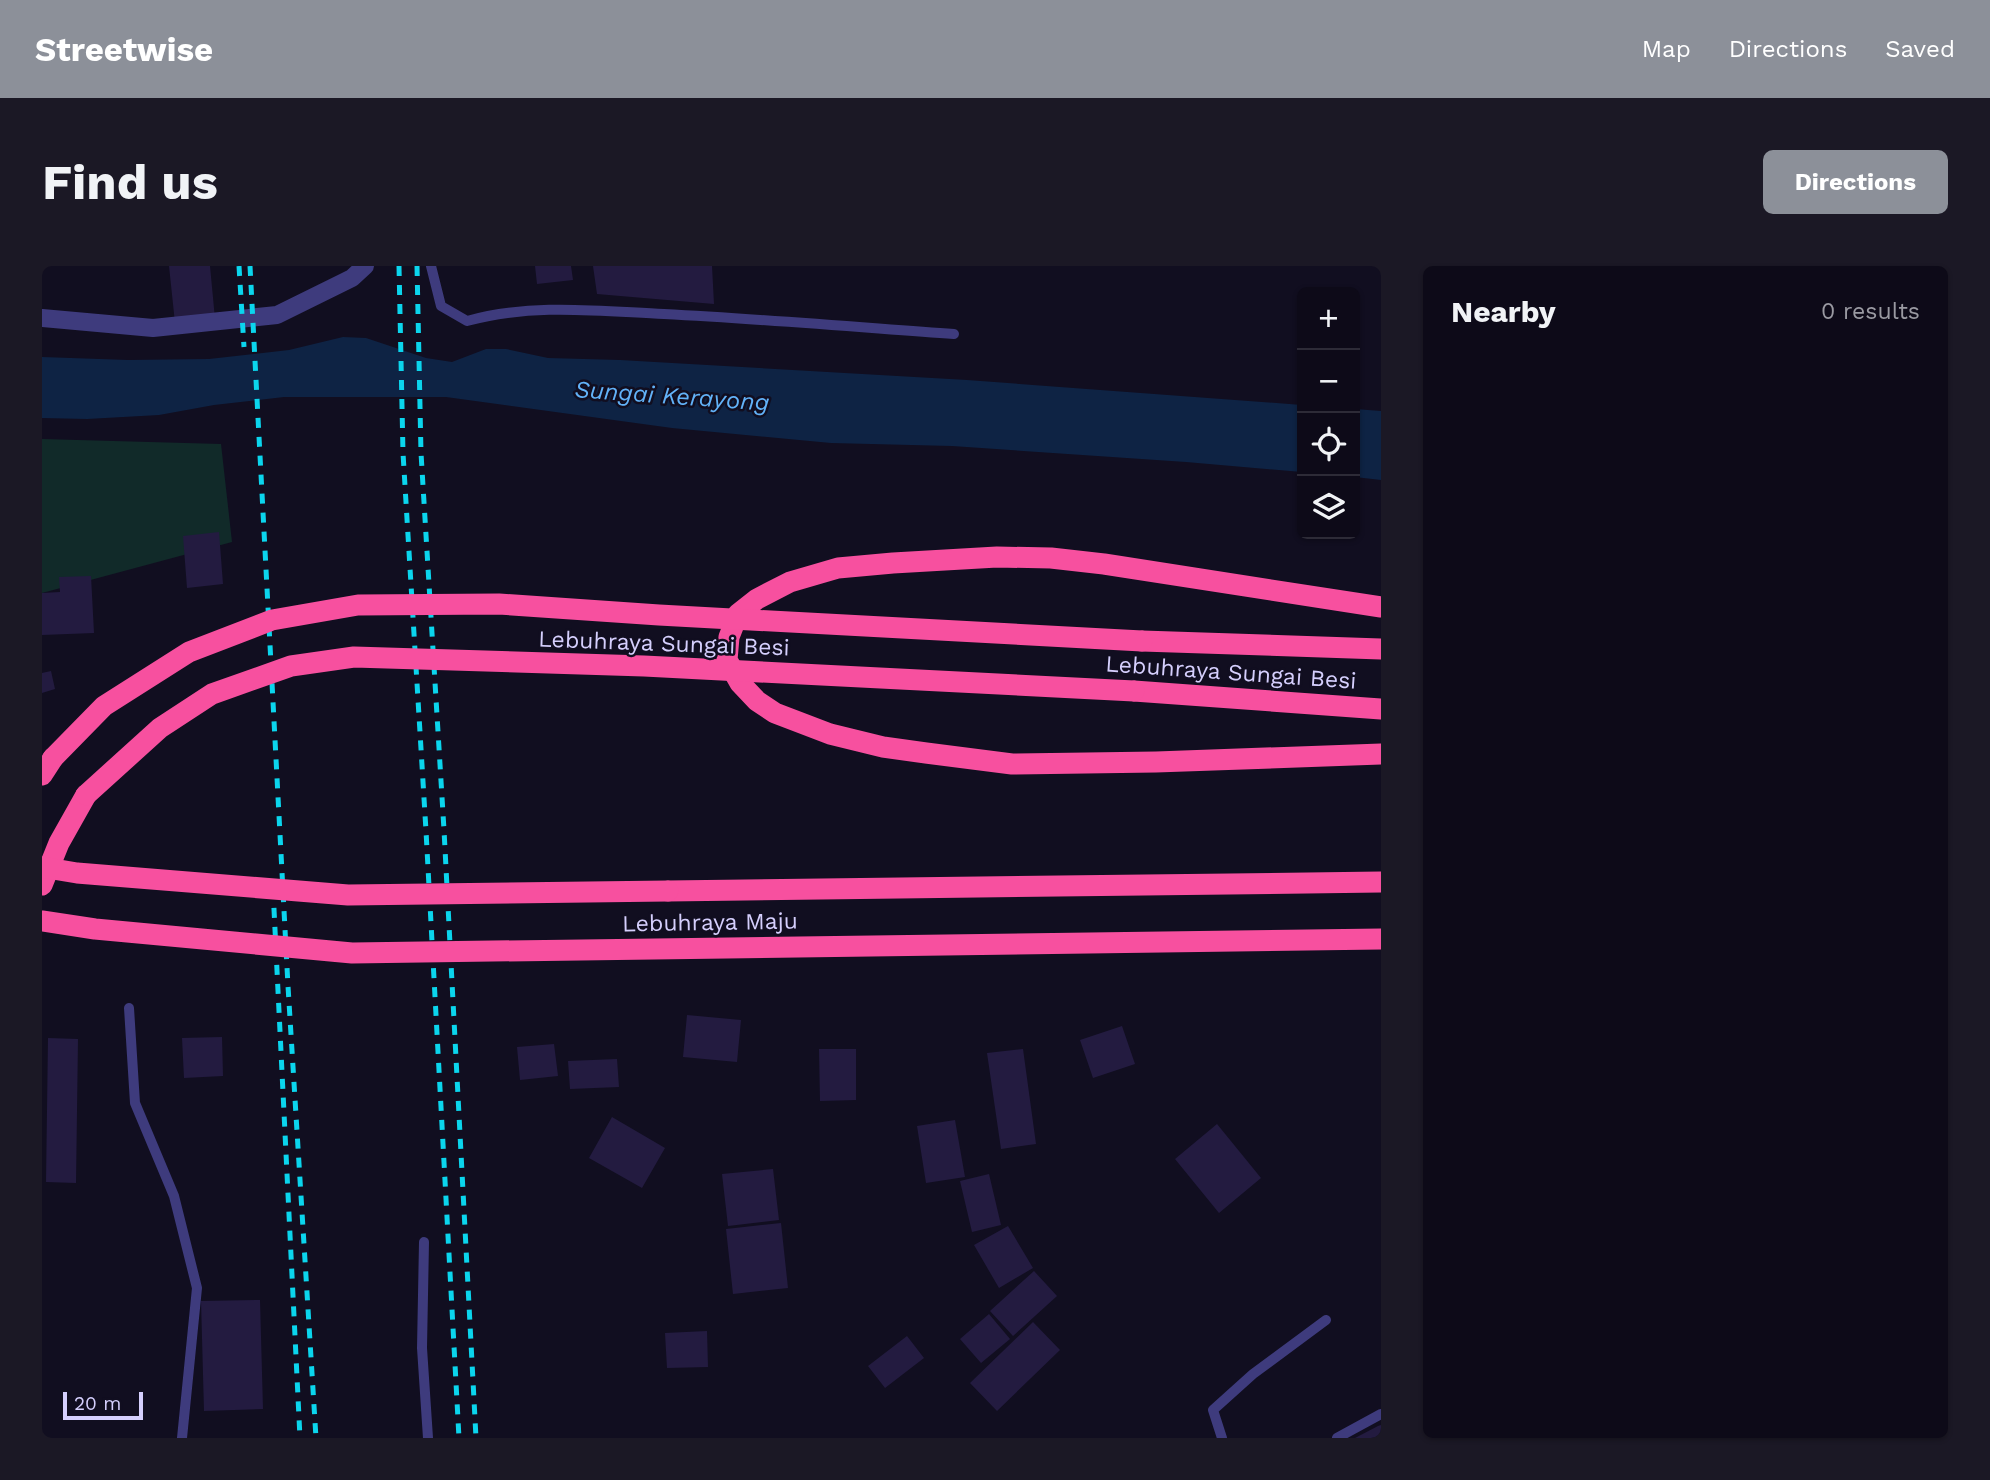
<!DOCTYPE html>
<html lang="en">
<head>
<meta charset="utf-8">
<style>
	:root { --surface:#0d0a18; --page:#1b1825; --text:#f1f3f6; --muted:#9a9aa2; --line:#2d2b37; --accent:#8c9099 }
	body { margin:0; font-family:"Work Sans",sans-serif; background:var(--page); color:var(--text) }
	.controls { position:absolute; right:21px; top:21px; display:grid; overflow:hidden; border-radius:10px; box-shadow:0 2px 5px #0004 }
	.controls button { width:63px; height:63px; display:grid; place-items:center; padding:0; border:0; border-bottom:2px solid var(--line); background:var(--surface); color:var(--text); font:35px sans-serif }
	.scale { position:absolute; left:21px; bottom:18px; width:80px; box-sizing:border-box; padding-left:7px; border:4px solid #d5cffd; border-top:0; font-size:19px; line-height:24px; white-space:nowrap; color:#d5cffd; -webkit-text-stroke:5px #110e20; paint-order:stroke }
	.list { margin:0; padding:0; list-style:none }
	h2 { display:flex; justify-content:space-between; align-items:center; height:91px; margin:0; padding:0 28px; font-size:30px }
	h2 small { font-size:23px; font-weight:400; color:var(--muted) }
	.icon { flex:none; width:38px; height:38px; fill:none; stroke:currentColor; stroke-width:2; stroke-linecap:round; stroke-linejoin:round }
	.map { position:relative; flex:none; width:1339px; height:1172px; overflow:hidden; border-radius:10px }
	header { display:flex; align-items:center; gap:42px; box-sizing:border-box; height:98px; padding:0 35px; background:var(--accent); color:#fff }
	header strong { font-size:33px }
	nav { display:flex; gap:38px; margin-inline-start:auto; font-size:24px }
	.intro { display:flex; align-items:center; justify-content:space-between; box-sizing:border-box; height:168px; padding:0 42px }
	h1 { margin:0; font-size:49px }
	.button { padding:18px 32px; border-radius:10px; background:var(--accent); color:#fff; font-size:24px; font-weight:700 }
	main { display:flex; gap:42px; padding:0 42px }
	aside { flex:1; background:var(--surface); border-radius:10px; box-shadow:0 2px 5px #0004 }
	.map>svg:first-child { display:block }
</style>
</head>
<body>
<header>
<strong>Streetwise</strong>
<nav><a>Map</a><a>Directions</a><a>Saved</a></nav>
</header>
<div class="intro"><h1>Find us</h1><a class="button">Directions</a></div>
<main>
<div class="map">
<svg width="1339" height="1172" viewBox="0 0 1339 1172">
	<rect width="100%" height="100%" fill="#110e20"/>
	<path fill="#112a29" d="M0 173 179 178 190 276 0 327Z"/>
	<path fill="#0e2344" d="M301 71 324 72 384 92 410 96 444 83H464L506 92 578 94 925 114 1260 139V206L1144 196 910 180 789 177 630 162 404 131H242L172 139 117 149 45 153 0 152V91L86 94 167 93 247 84Z
		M1313 143 1339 145V214L1313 211Z"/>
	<path fill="#231b40" d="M127 0H168L173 53 133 57Z
		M493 0H529L531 14 495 18Z
		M551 0H670L672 38 555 28Z
		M177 266 181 318 145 322 141 270Z
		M49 310 52 367 0 369V327L18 326 17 311Z
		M9 405 13 423 0 427V407Z
		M645 749 699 754 695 796 641 791Z
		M1080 760 1093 798 1051 812 1038 774Z
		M180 771 181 810 142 812 140 772Z
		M6 772 36 773 34 917 4 916Z
		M512 778 516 810 478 814 475 781Z
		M777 783H814V834L778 835Z
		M981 783 994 878 959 883 945 787Z
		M575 793 577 821 528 823 526 795Z
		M570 851 623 882 600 922 547 892Z
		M913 854 923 911 884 917 875 860Z
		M1175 858 1219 912 1177 947 1133 893Z
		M731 903 737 954 686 960 680 908Z
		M947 908 959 959 930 966 918 915Z
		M739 957 746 1022 691 1028 684 963Z
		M966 960 991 1002 957 1022 932 979Z
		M992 1005 1015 1030 971 1070 948 1045Z
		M218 1034 221 1143 162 1145 159 1035Z
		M947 1048 968 1073 939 1097 918 1073Z
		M991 1056 1018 1084 955 1145 928 1117Z
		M665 1065 666 1101 625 1102 623 1067Z
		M865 1070 882 1092 843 1122 826 1100Z
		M1339 1159V1172H1313L1336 1160Z"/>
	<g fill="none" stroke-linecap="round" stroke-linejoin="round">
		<path stroke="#3e3b7d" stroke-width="10" d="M389 0 399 40 425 55C490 37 556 45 622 48 719 53 815 61 912 68
			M87 742 93 837 132 930 155 1022 140 1172
			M382 976 380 1082 386 1172
			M1180 1172 1171 1144 1211 1108 1284 1054
			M1295 1172 1339 1148"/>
		<path stroke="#3e3b7d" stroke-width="18" d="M0 52 111 62 235 49 310 12 323 0"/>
		<path stroke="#f7509f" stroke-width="21" d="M1339 341 1062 298 1009 292 955 291 851 297 796 302 748 316 715 333 696 348 687 371 685 394 698 417 715 435 733 447 788 468 841 481 884 487 970 498 1114 496 1339 488
			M1100 375 1339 383
			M1092 425 1339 443
			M0 509 11 492
			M0 619 17 577 44 529
			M626 625 1339 616"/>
		<path stroke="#0bd5ed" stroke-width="5" stroke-dasharray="10 9" stroke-linecap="butt" d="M197 0 202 81
			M208 0 246 720 274 1172
			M357 0 361 187 384 565 417 1172
			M375 0 379 187 402 564 434 1172
			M231 623 258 1172"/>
		<path stroke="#f7509f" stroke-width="21" d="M11 492 62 440 147 386 230 354 316 339 457 338 617 349 1100 375
			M44 529 118 462 170 428 249 400 312 391 602 400 1092 425
			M0 601 35 607 306 629 626 625
			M0 655 53 663 310 687 1339 673"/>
	</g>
	<g text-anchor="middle" stroke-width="5" stroke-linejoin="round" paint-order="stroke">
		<g font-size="23" fill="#d5cffd" stroke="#110e20">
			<text transform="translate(622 377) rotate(2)" y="8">Lebuhraya Sungai Besi</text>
			<text transform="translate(1189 406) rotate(4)" y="8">Lebuhraya Sungai Besi</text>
			<text transform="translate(668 656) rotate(-1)" y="8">Lebuhraya Maju</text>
		</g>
		<g font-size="24" font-style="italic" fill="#62b2f8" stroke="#110e20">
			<text transform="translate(630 130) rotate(4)" y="8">Sungai Kerayong</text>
		</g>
	</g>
</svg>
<div class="controls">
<button>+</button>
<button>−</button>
<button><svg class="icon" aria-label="locate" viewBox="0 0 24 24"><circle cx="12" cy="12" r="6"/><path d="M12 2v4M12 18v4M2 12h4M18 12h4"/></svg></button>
<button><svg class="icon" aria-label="layers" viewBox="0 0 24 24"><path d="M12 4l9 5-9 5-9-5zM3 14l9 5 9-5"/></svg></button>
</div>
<div class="scale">20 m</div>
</div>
<aside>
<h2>Nearby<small>0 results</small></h2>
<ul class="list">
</ul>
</aside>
</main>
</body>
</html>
